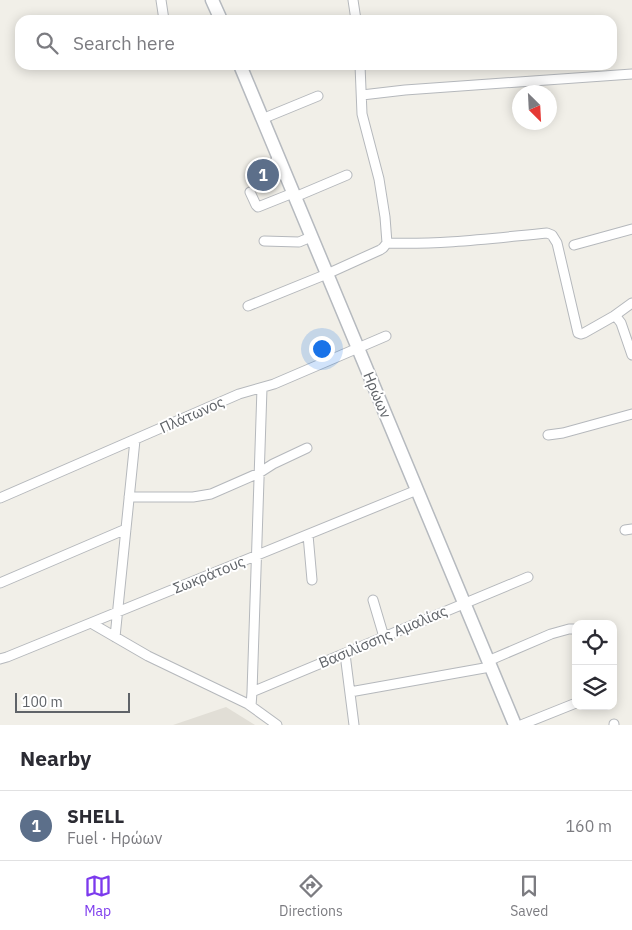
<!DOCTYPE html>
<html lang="en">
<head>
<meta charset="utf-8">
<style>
	:root { --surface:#fff; --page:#f2f2f3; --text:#2b2b33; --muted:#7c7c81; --line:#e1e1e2; --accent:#7c3aed }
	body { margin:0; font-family:"IBM Plex Sans",sans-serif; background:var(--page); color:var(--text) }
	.controls { position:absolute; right:15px; bottom:15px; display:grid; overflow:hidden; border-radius:10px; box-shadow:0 2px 12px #0003 }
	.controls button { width:45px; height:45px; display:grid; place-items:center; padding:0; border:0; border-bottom:1px solid var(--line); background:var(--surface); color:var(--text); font:25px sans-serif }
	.compass { position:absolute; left:512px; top:85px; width:45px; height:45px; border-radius:50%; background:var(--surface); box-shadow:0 2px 12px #0003; rotate:156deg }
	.scale { position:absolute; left:15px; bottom:12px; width:115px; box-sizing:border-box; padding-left:5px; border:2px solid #5f6368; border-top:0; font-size:14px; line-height:18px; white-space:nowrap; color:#5f6368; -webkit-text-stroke:4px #fff; paint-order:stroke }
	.you { position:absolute; left:321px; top:348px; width:18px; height:18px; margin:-12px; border:4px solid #fff; border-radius:50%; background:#1a73e8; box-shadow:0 0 0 8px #1a73e833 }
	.badge { display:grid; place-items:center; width:32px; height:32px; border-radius:50%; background:var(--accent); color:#fff; font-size:16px; font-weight:700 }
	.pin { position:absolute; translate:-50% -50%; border:2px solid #fff; box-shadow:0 1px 5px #0006 }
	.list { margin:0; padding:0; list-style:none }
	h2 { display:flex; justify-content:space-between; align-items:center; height:65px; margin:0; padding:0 20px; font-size:21px }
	h2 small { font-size:16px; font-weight:400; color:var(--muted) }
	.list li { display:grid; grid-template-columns:32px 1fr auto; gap:15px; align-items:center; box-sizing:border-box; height:70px; padding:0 20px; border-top:1px solid var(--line) }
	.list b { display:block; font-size:19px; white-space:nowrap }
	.list p { margin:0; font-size:16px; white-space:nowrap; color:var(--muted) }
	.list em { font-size:16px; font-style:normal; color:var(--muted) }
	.icon { flex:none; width:28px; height:28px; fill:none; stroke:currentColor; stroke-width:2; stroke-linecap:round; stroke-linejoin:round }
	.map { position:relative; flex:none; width:632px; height:725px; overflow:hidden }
	.search { position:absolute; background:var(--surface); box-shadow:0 2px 12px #0003; left:15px; right:15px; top:15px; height:55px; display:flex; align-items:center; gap:12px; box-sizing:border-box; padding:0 18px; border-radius:15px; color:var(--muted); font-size:19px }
	.sheet { height:135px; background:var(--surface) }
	nav { display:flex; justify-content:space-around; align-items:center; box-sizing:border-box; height:70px; border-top:1px solid var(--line); background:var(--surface); font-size:14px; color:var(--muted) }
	nav a { display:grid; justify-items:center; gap:2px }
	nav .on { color:var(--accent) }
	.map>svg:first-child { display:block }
</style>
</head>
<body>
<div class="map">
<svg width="632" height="725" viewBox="0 0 632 725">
	<rect width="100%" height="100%" fill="#f1efe8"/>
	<path fill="#e1ded6" d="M226 707 255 725H173Z"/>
	<path fill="#cccac5" stroke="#d6d1c6" d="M263 169 268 180 260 183 255 172Z"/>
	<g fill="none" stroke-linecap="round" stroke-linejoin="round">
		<defs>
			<path id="lane" d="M276 156 269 167 273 176 285 177"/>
			<path id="street" d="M161 0 164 20
				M353 0 356 20
				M362 95 405 90 632 74
				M262 119 318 96
				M250 192 256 205 258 207 293 193
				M295 197 347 175
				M264 241 299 242 311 237
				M387 243C440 245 494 238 547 233L552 235 557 243 578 333 581 334 584 333 614 316 632 303
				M574 245 632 229
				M248 306 327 274 380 250 383 248 387 243 385 217 379 179 362 114 360 65
				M614 316 618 319 621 323 632 355
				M548 435 563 433 632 414
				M129 497H193L211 494 259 473 273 464 307 448
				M0 498 239 394 274 384 386 336
				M625 530 632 529
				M308 535 312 580
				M0 583 126 529
				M373 600 384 637
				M91 623 148 656 248 704 277 725
				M115 637 135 440
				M345 654 354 725
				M0 659 7 657 417 490
				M488 661 551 634 569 629H574
				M252 692 262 388
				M350 692 490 667
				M251 706 252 692 528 577
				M614 724V725
				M521 725 576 703"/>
			<path id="secondary" d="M212 0 221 20
				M240 65 515 725"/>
		</defs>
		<use href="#lane" stroke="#b5b8bc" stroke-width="7"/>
		<use href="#street" stroke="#b5b8bc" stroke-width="11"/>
		<use href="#secondary" stroke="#b6babf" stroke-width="15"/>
		<use href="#lane" stroke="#fff" stroke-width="4.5"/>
		<use href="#street" stroke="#fff" stroke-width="9"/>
		<use href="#secondary" stroke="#fff" stroke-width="12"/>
	</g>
	<g text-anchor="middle" stroke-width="4" stroke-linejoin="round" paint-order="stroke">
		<g font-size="15" fill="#5f6368" stroke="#fff">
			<text transform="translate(377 395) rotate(67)" y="5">Ηρώων</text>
			<text transform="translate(192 415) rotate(-24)" y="5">Πλάτωνος</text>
			<text transform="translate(209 575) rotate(-22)" y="5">Σωκράτους</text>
			<text transform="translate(383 637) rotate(-23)" y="5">Βασιλίσσης Αμαλίας</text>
		</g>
	</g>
</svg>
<div class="controls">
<button><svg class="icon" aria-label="locate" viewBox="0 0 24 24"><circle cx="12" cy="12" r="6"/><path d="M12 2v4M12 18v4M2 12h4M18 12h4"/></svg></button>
<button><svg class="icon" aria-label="layers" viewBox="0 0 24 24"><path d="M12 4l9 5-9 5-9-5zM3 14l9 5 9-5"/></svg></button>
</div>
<svg class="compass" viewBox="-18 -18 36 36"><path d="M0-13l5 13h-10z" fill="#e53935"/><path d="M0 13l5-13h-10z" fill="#7c7c81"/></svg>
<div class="scale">100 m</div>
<div class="you"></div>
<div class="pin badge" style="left:263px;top:175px;background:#5c6f8a">1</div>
<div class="search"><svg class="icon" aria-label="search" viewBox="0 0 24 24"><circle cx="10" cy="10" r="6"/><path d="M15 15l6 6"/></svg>Search here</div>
</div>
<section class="sheet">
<h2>Nearby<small></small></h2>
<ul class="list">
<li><span class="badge" style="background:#5c6f8a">1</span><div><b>SHELL</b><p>Fuel · Ηρώων</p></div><em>160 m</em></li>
</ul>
</section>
<nav>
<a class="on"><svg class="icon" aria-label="map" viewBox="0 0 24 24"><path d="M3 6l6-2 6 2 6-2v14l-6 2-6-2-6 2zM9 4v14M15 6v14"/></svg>Map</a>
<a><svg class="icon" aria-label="directions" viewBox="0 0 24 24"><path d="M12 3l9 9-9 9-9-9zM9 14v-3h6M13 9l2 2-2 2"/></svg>Directions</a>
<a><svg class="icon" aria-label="saved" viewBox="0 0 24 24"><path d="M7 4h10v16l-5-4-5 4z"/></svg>Saved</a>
</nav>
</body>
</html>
